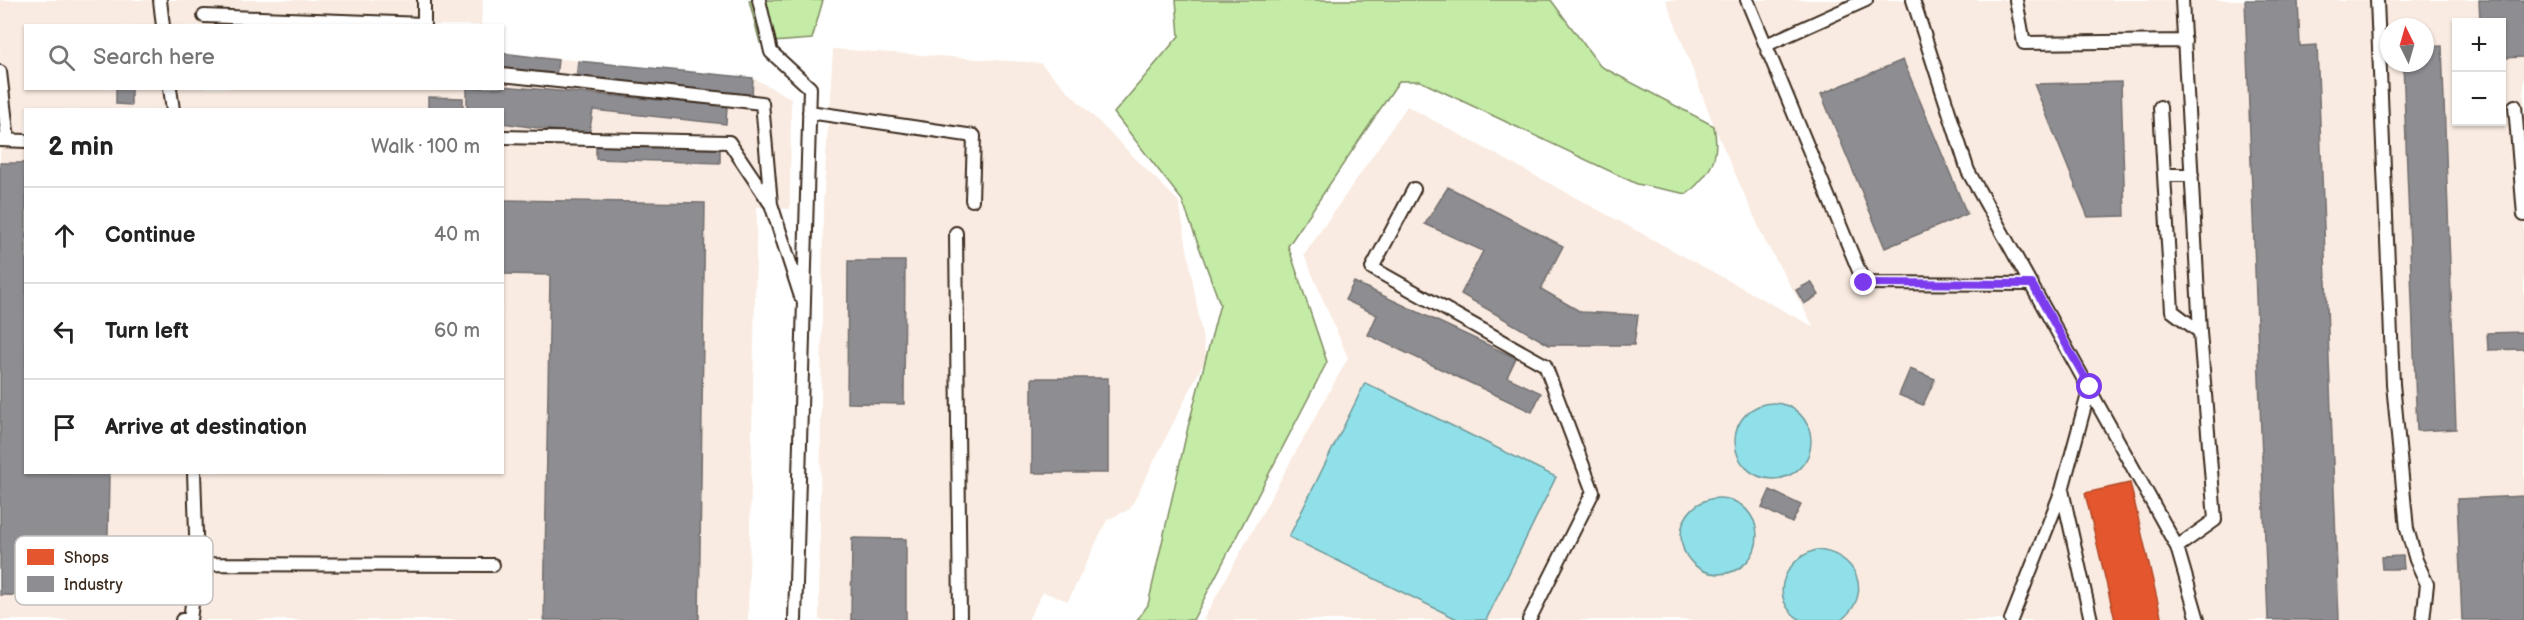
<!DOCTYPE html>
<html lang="en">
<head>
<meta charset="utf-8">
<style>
	:root { --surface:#fff; --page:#f2f2f2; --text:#222; --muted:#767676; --line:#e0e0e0 }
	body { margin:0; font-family:"Balsamiq Sans",sans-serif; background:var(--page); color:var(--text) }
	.controls { position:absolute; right:18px; top:18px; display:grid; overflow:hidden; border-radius:0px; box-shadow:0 2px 4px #0004 }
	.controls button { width:54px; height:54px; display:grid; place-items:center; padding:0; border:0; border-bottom:2px solid var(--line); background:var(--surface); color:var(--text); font:30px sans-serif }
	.compass { position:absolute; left:2380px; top:18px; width:54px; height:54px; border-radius:50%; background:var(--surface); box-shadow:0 2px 4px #0004; rotate:355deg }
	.stop { position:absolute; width:18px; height:18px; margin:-14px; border:4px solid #7c3aed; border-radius:50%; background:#fff }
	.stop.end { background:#7c3aed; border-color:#fff; box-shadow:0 2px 6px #0008 }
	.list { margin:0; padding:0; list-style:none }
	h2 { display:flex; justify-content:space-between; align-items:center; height:78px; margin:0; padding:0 24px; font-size:26px }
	h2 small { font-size:20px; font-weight:400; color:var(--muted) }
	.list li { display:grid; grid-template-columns:39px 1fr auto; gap:18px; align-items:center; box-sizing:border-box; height:96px; padding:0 24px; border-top:2px solid var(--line) }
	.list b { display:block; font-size:22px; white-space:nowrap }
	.list em { font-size:20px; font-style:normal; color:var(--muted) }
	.icon { flex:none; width:33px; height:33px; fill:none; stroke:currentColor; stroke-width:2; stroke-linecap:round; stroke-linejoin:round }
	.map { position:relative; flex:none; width:2524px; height:620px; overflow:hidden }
	.search { position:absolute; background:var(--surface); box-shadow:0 2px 4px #0004; left:24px; top:24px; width:480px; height:66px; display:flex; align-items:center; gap:15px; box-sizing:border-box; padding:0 21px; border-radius:0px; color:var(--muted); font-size:22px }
	.panel { position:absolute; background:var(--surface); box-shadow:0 2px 4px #0004; left:24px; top:108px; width:480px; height:366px; border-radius:0px }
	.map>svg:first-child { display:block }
</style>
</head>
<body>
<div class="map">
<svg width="2524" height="620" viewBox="0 0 2524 620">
	<rect width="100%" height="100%" fill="#fff"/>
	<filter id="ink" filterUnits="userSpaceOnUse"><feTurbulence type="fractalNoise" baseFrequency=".0167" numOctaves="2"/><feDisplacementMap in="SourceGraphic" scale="12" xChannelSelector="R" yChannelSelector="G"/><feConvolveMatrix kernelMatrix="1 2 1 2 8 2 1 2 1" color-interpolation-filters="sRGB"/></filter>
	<g filter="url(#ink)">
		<path fill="#f9ebe1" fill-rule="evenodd" d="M0 0H483L481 25 26 26V88H502L503 53 753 78 791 98 790 209 757 207 748 620H0ZM26 110H502V472H26Z
			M1666 0H2524V620H1203L1348 358 1304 255 1407 106 1814 327 1765 241 1714 126ZM2456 22H2502V122H2456ZM2389 27H2425V63H2389Z
			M833 49 1040 63 1179 202 1206 358 1130 509 1107 520 1068 601 1043 592 1028 620H819L823 205Z"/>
		<path fill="#c4eca7" stroke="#808b62" stroke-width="1.5" d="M749 0H823L812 39 760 43Z
			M1176 0H1551L1600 66 1714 126C1720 158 1712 172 1687 194L1637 184 1420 81H1399L1288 246 1327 362 1193 620H1137L1148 605 1188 427 1220 304 1182 200 1114 113 1179 36Z"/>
		<path fill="#90e0ea" stroke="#6e9798" stroke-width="1.5" d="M1365 383 1556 477 1486 620H1459L1289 537Z
			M1735 441a38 38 0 1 1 76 0a38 38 0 1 1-76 0Z
			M1681 536a38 38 0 1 1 76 0a38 38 0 1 1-76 0Z
			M1816 550C1856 552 1875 594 1841 620H1801C1768 601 1782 560 1816 550Z"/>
		<path fill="#e4572e" stroke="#b14a29" stroke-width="1.5" d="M2130 483 2162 620H2115L2085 493Z"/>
		<path fill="#8d8d92" stroke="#746f6f" stroke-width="1.5" d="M2245 0H2298L2300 46 2317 45 2339 620H2268Z
			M2479 0H2524V57L2502 58V22H2480Z
			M2442 46 2456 429 2417 431 2403 63H2425V47Z
			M502 53 558 60 556 78 502 72Z
			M1903 60 1967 214 1885 248 1821 94Z
			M578 61 753 78 752 97 576 80Z
			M2121 82 2125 216 2088 217 2034 84Z
			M502 86 727 106 726 124 593 110 589 135 502 123V110H467V88H502Z
			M116 88H131V105L116 104Z
			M428 97 463 98V110H428Z
			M596 146 720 149V163L596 159Z
			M0 163H26V472H109L107 597 0 595Z
			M1448 187 1563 246 1541 289 1581 312 1638 315 1634 345H1549L1461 294 1483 251 1425 224Z
			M502 200 705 203 699 620H544L550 275 502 274Z
			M848 261H905L904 404 847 403Z
			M1354 282 1516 358 1507 377 1541 393 1532 412 1368 335 1377 315 1345 300Z
			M1811 282 1819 295 1804 304 1796 290Z
			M2524 332V349L2488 350 2487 333Z
			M1910 369 1935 379 1923 405 1899 395Z
			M1032 378H1108V473H1032Z
			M1770 490 1801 505 1792 523 1762 508Z
			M2524 496V620H2462L2457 499Z
			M852 538 906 539V620H851Z
			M2403 556 2404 569H2382L2381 557Z"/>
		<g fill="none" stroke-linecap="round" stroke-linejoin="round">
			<defs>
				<path id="service" d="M160 0 163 26
					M759 0 771 52 810 88 795 620
					M1747 0 1864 283 2032 284
					M1913 0 1968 171 2177 547 2198 620
					M2016 0 2024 43 2185 41
					M2377 0 2393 384 2407 529 2416 560 2427 584 2423 620
					M204 16 424 24V0
					M1766 45 1866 0
					M0 72 8 140
					M502 75 762 103 771 204 801 297
					M170 88 173 110
					M2515 106 2524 215
					M2160 107 2172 311 2200 332
					M809 112 974 136 972 200
					M502 137 729 142 770 203
					M0 140 26 141
					M2164 175H2192
					M1414 189 1372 268 1545 365 1593 492 1529 620
					M956 233 960 620
					M2090 387 2062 490 2091 620
					M2177 547 2215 520 2200 332 2182 0
					M197 564 493 565
					M182 620H190L197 564 194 472
					M2011 620 2062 490"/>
			</defs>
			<use href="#service" stroke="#3b2a1e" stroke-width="16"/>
			<use href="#service" stroke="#fff" stroke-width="12"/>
		</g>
	</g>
	<g fill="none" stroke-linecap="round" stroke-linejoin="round" filter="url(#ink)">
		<path stroke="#7c3aed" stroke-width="8" d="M1864 283 2032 284 2090 387"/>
	</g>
	<rect x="15" y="536" width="198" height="69" rx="9" fill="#fff" stroke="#c4bfbc" stroke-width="1.5"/>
	<rect x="27" y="549" width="27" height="16" fill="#e4572e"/>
	<rect x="27" y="576" width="27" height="16" fill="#8d8d92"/>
	<g font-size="16" fill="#3b2a1e">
		<text x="64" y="563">Shops</text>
		<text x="64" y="590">Industry</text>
	</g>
</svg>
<div class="controls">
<button>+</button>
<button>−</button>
</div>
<svg class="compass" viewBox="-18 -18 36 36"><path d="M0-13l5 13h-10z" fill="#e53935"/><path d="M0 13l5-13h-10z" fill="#767676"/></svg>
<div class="stop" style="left:2090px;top:387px"></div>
<div class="stop end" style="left:1864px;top:283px"></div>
<div class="search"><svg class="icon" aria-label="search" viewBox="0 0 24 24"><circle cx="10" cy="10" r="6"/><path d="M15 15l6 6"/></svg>Search here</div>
<section class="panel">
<h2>2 min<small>Walk · 100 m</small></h2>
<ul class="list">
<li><svg class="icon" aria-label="ahead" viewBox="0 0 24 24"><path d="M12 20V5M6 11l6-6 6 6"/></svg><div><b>Continue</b></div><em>40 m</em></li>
<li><svg class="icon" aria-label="left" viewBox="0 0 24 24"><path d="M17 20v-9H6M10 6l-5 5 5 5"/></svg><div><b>Turn left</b></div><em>60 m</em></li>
<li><svg class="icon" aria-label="arrive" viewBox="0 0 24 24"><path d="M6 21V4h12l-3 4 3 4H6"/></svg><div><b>Arrive at destination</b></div></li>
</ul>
</section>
</div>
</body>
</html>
